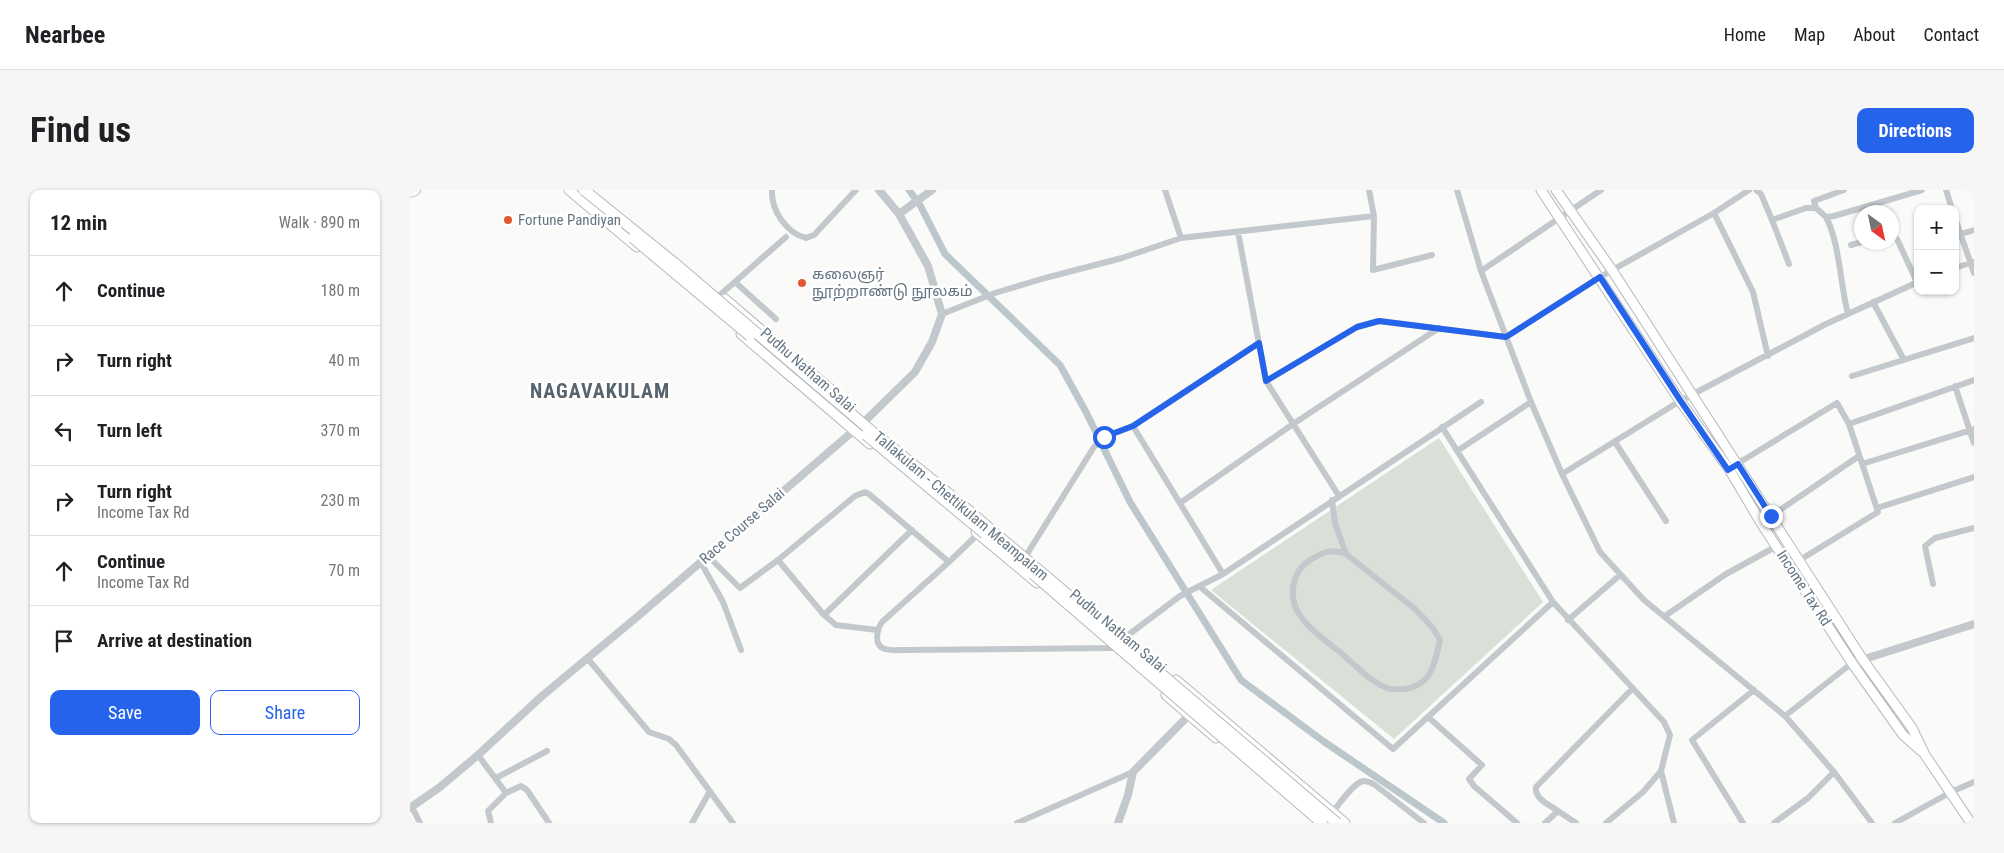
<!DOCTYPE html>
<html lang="en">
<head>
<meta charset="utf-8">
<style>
	:root { --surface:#fff; --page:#f6f6f6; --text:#202124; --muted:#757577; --line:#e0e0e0; --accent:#2563eb }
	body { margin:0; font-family:"Roboto Condensed","Noto Sans Tamil",sans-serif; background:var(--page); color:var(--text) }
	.controls { position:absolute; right:15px; top:15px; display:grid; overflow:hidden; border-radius:10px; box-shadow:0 1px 4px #0004 }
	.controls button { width:45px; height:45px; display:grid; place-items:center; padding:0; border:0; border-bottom:1px solid var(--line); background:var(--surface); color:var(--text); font:25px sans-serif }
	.compass { position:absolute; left:1444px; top:15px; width:45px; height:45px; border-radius:50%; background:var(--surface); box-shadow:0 1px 4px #0004; rotate:147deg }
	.stop { position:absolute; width:15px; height:15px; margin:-11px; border:4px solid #2563eb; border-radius:50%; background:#fff }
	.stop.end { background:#2563eb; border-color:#fff; box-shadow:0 1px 5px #0008 }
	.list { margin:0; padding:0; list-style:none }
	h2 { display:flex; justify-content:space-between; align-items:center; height:65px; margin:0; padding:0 20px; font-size:21px }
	h2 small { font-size:16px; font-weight:400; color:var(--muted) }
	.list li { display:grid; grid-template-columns:32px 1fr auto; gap:15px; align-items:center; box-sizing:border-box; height:70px; padding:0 20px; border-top:1px solid var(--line) }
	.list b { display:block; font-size:19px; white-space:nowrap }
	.list p { margin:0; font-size:16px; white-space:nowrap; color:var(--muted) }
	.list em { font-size:16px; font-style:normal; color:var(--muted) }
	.actions { display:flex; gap:10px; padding:15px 20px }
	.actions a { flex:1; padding:11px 0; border:1px solid var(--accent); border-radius:10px; text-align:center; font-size:18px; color:var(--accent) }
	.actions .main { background:var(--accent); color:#fff }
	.icon { flex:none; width:28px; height:28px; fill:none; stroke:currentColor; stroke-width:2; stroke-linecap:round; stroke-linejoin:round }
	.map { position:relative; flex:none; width:1564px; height:633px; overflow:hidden; border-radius:10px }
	header { display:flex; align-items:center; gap:30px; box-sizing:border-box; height:70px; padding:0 25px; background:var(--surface); border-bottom:1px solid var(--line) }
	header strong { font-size:24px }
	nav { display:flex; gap:28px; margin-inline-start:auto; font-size:18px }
	.intro { display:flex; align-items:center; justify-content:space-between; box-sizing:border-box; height:120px; padding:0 30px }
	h1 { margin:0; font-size:35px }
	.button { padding:12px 22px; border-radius:10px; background:var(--accent); color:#fff; font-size:18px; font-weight:700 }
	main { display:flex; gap:30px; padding:0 30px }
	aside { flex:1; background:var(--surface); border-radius:10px; box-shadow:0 1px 4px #0004 }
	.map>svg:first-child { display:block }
</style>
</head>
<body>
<header>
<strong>Nearbee</strong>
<nav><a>Home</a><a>Map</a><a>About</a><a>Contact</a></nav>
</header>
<div class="intro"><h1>Find us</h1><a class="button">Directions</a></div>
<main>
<aside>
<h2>12 min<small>Walk · 890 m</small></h2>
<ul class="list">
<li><svg class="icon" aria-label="ahead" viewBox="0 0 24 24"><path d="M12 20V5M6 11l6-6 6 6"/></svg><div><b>Continue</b></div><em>180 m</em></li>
<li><svg class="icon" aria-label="right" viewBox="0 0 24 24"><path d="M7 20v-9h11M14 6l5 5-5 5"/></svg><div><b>Turn right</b></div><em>40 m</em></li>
<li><svg class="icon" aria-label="left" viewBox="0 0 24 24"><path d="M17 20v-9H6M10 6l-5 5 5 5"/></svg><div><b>Turn left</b></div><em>370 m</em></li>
<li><svg class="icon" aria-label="right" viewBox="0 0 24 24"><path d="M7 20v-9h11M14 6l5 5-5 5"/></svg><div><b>Turn right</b><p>Income Tax Rd</p></div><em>230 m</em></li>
<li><svg class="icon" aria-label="ahead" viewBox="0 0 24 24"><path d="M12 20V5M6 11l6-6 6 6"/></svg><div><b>Continue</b><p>Income Tax Rd</p></div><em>70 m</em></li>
<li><svg class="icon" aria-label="arrive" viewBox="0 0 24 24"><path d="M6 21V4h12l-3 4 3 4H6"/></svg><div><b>Arrive at destination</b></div></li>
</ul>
<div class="actions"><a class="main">Save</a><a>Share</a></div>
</aside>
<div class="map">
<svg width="1564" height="633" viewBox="0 0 1564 633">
	<rect width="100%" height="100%" fill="#fafaf8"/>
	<path fill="#dadfd7" d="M1029 248 1133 412 984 549 801 400Z"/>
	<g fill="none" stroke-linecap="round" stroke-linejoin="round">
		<path stroke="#bbc7cb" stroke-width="7" d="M499 0 510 15 535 64 650 175 676 222 720 312 831 490 913 551 1034 633"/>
		<defs>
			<path id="secondary" d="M159 0 227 57
				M1131 0 1270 211 1319 279 1351 333 1442 473 1493 545 1511 561
				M1146 0 1202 80 1453 470 1502 538 1515 565 1561 633
				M315 109 425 203
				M331 144 460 254
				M566 342 627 393
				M766 490 935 633
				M756 505 806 548"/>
			<path id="primary" d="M0 2 5 0"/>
		</defs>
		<use href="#secondary" stroke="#b3babf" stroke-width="11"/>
		<use href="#primary" stroke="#b5babe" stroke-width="12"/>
		<path stroke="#c3c8cc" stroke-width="6" d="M362 0C361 20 376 43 396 48L404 45 446 0
			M755 0 771 48
			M959 0 964 26 963 80 1022 65
			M1047 0 1071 81 1121 212 1152 284 1190 362 1234 410 1375 526 1424 582 1462 633
			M1346 0 1351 4 1362 30 1396 18H1406L1416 27 1424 26 1512 0
			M1536 0 1542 19
			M1406 18 1404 11 1434 0
			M1304 23 1343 102 1358 166
			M1416 27C1430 54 1430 94 1438 124
			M1545 28 1564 83
			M1362 30 1379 74
			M828 42 856 191 929 306
			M1482 44 1487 49 1507 92
			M1551 44 1564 40
			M1441 55 1452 52
			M1545 78 1563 72
			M1071 81 1191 0
			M325 92 366 129
			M310 105 376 47
			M1463 112 1494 170
			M532 124 585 103 635 88 712 68 771 48 964 26
			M1442 186 1564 148
			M856 191 947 137 969 131 1096 147 1190 87 1304 23 1339 0
			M1545 196 1564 253
			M1032 237 1143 412 1254 532 1260 545 1251 581 1233 602 1196 633
			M1205 252 1256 331
			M1047 261 1121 212
			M1452 274 1564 239
			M1325 275 1427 213 1439 234
			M1152 284 1270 211 1416 134 1508 92
			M922 310 925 333 936 364 1005 419 1023 438 1030 450C1025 474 1021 497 992 499 987 499 981 500 977 498 960 491 945 475 931 463 918 452 899 440 889 424 878 406 882 381 900 370 914 362 920 358 936 364
			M770 313 883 234 1029 138
			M1467 318 1564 287
			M1351 333 1449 266
			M568 344 539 372 472 432C467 439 463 456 475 459 481 461 489 460 495 460L701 458 770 406 813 384 1071 212
			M297 365 330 398 368 370
			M290 371 313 412 331 460
			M1380 376 1468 322 1439 234 1564 190
			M607 377 617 364 684 257 694 247 723 236
			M813 384 723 236 849 153
			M1523 394 1515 356 1525 348 1564 338
			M789 396 983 559 1143 412
			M414 425 502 340
			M1255 426 1316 384 1367 356
			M1158 430 1210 385
			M467 440 426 435 414 425 368 370 445 306 455 302 459 304 539 372
			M178 469 239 542 259 549 266 555 323 633
			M1375 526 1442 473
			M1018 527 1072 575 1059 589 1064 596 1107 633
			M68 565 96 603 78 621 81 633
			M1251 581 1264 633
			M86 588 137 561
			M96 603 111 596 117 600 139 633
			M2 617 10 633
			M1148 621C1140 615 1124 609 1126 597L1222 499
			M921 624C928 616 943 593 953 591 958 591 962 593 965 595L1014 633
			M282 633 300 601
			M607 633 723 582
			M1135 633 1148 621 1166 633
			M1333 633 1282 550 1344 500
			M1364 633 1398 608 1424 582
			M1485 633 1541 602 1564 592"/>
		<path stroke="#c3c8cc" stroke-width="8" d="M489 24 522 0
			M1442 473 1564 434
			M0 618 30 597 68 565 132 506 227 427 456 230 505 182 522 152 532 124 518 76 489 24 469 0
			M708 633 718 605 723 582 782 522"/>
		<use href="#secondary" stroke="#fff" stroke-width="9"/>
		<use href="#primary" stroke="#fff" stroke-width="10"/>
		<defs>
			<path id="trunk-bridge" d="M174 0 268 76 465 244 526 293 927 633
				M223 48 340 146
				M456 245 575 344
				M623 384 912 633"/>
		</defs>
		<use href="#trunk-bridge" stroke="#b4b9bd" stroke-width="12" stroke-linecap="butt"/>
		<use href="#trunk-bridge" stroke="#fff" stroke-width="10"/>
	</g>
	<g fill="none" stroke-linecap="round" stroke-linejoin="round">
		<path stroke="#2563eb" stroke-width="6" d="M694 247 723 236 849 153 856 191 947 137 969 131 1096 147 1190 87 1270 210 1318 280 1328 274 1361 326"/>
	</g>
	<g fill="#e4572e" stroke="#fff" stroke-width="2">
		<circle cx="98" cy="30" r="5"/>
		<circle cx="392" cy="93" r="5"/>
	</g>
	<g text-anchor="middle" stroke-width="5" stroke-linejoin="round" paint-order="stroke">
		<g font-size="15" fill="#657683" stroke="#fff" text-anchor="start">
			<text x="108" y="35">Fortune Pandiyan</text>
			<text x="402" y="89">கலைஞர்<tspan x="402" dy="17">நூற்றாண்டு நூலகம்</tspan></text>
		</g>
		<g font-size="15" fill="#657683" stroke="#fff">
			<text transform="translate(398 180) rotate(41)" y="5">Pudhu Natham Salai</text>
			<text transform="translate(551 316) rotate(40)" y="5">Tallakulam - Chettikulam Meampalam</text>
			<text transform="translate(332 336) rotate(-41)" y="5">Race Course Salai</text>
			<text transform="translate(1394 398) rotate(57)" y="5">Income Tax Rd</text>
			<text transform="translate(708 441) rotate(40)" y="5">Pudhu Natham Salai</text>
		</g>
		<g font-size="20" font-weight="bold" letter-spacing="1" fill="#57646e" stroke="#fff">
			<text x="190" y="208">NAGAVAKULAM</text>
		</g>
	</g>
</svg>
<div class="controls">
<button>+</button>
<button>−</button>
</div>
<svg class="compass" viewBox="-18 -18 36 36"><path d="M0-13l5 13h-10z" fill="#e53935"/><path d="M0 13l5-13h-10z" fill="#757577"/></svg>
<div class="stop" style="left:694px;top:247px"></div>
<div class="stop end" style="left:1361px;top:326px"></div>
</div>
</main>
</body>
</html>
